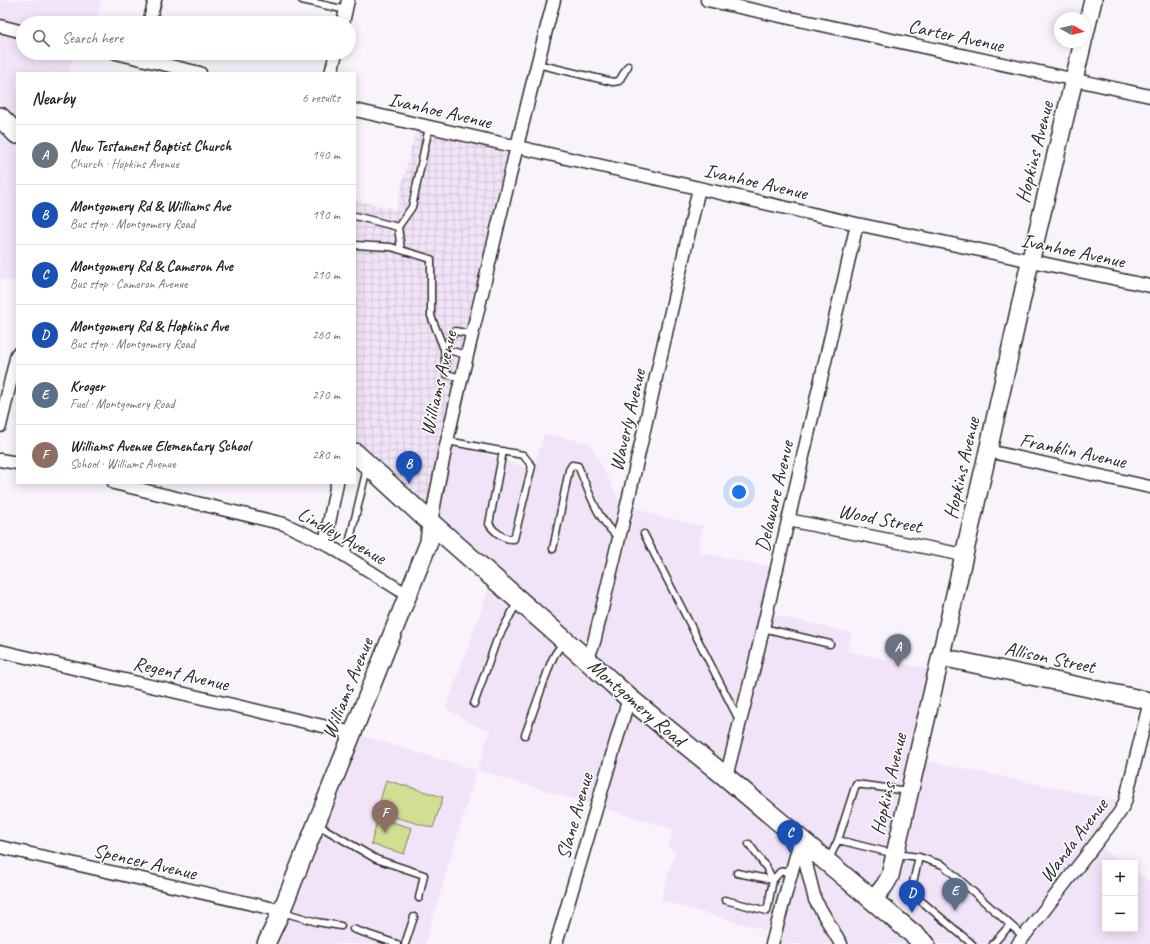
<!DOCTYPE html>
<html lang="en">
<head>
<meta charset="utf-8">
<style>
	:root { --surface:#fff; --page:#f2f2f2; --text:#222; --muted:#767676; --line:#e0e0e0; --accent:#c8321e }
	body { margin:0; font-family:Caveat,sans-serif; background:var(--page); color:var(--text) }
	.controls { position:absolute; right:12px; bottom:12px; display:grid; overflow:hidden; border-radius:0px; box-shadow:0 2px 10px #0003 }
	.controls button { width:36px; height:36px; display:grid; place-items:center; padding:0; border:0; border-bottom:1px solid var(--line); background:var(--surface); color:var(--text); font:20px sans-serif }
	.compass { position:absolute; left:1054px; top:12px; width:36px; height:36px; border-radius:50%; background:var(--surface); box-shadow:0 2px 10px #0003; rotate:98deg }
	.you { position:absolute; left:739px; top:492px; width:14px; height:14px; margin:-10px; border:3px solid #fff; border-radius:50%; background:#1a73e8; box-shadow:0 0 0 6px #1a73e833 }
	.badge { display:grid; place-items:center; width:26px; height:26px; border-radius:50%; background:var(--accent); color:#fff; font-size:13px; font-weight:700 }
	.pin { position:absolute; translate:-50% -33px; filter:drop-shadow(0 1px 2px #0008) }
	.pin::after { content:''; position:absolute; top:21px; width:14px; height:12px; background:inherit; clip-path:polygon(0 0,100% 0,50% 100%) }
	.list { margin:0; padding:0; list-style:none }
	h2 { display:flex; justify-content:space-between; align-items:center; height:52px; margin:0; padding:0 16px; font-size:17px }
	h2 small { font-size:13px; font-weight:400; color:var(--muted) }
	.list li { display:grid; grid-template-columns:26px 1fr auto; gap:12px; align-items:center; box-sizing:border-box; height:60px; padding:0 16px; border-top:1px solid var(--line) }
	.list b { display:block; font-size:15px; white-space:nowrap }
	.list p { margin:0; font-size:13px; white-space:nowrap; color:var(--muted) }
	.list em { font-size:13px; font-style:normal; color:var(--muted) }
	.icon { flex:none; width:22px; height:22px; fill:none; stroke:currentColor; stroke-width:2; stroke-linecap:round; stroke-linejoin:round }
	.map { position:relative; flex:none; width:1150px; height:944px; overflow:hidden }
	.search { position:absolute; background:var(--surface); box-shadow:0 2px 10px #0003; left:16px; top:16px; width:340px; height:44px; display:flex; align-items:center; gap:10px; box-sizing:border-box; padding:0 14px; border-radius:22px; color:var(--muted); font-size:15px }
	.panel { position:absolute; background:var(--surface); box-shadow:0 2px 10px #0003; left:16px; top:72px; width:340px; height:412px; border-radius:0px }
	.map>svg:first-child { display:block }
</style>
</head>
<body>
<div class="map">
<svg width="1150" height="944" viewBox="0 0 1150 944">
	<defs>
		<pattern id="industrial-grid" width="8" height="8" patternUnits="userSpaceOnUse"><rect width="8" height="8" fill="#f2e4f8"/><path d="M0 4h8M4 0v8" fill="none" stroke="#d0c4d5"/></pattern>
	</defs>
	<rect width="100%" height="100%" fill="#f9f3fc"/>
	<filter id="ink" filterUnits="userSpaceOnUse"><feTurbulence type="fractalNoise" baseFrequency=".025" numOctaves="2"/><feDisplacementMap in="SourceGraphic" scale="8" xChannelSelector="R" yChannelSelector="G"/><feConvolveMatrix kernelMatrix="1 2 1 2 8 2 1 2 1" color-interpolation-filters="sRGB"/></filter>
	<g filter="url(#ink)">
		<path fill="#f2e4f8" d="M0 0H101L96 23H23V53H74L69 73H17V282L0 279Z
			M544 434 590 443 625 511 627 505 659 516 703 526 698 552 777 568 766 613 852 633 848 651 937 671 917 759 1125 802 1096 844 1123 863H1105V929H1135V871L1150 882V944H772L775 933 676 905 661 900 675 850 668 848 673 829 477 770 425 944H266L353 733 477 770 490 730 476 726 446 708 493 577 431 523 447 441 533 470Z"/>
		<path fill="url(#industrial-grid)" d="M417 124 517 147 431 523 355 453V200L396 210Z"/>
		<path fill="#d2df93" stroke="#7e855f" d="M386 780 443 797 433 828 377 812Z
			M378 818 412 828 404 854 371 844Z"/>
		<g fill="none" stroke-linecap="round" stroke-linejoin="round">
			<defs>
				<path id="lane" d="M302 0 346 10
					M537 64 613 82 619 81 628 66
					M355 216 398 227 401 250
					M398 227 412 207 429 127
					M355 245 391 247 431 259V316L444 349 467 355
					M462 378 446 374 444 349 455 331 472 334
					M447 441 523 455 532 466 514 539C505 540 494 532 489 524L503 451
					M644 534 740 722
					M553 549 569 470 572 465 578 466C589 491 597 520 619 538
					M346 556 367 468
					M763 628 830 644
					M474 704 496 642 518 601
					M525 735 551 662 555 654 563 643
					M318 825 376 859 424 875 419 898
					M838 840 895 854 919 857 943 865 1024 937
					M919 857 912 887 913 894 972 944
					M829 859 838 840 856 784 908 791
					M737 873 773 880 780 872 792 870
					M725 900 767 911 773 880 766 867 749 844
					M282 912 317 922 341 926
					M353 929 397 944
					M405 944 414 917
					M993 944 1010 925"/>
				<path id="street" d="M707 0 1150 96
					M149 23 155 0
					M343 23 348 0
					M0 26 23 32
					M116 53 200 73
					M331 73 336 53
					M355 110 857 224 1150 286
					M0 426 17 354
					M988 451 1150 487
					M0 460 17 463
					M114 483 284 524 325 543 398 589 408 594
					M788 520 964 555
					M431 523C444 446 464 369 482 293 505 195 528 97 554 0
					M325 543 337 483
					M0 651 353 733
					M587 660 594 642 627 505 699 188
					M726 777 754 667 857 224
					M800 840 815 900 841 944
					M0 847 270 908 281 912
					M556 944 629 698
					M772 944 800 841
					M1018 944 1120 812 1125 802 1150 701"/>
				<path id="secondary" d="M1084 38 1093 0
					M941 657 1150 701
					M873 900 885 885 890 876 988 451 1028 271 1083 42
					M266 944 281 912 429 542 431 523"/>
				<path id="primary" d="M0 117 17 134
					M355 453 431 523 587 660 629 698 726 777 925 944"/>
			</defs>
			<use href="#lane" stroke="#2b2b2b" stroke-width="9"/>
			<use href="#street" stroke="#2b2b2b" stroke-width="15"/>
			<use href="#secondary" stroke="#2b2b2b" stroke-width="20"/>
			<use href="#primary" stroke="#2b2b2b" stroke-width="22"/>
			<use href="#lane" stroke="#fff" stroke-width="6"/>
			<use href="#street" stroke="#fff" stroke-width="12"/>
			<use href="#secondary" stroke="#fff" stroke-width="17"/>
			<use href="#primary" stroke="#fff" stroke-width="19"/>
		</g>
	</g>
	<g text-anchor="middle" stroke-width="3" stroke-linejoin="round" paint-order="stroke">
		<g font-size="20" fill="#2b2b2b" stroke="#fff">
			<text transform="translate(956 35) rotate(12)" y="7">Carter Avenue</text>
			<text transform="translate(440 110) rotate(13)" y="7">Ivanhoe Avenue</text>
			<text transform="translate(1034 152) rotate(-76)" y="7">Hopkins Avenue</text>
			<text transform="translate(756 181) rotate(13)" y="7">Ivanhoe Avenue</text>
			<text transform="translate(1073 250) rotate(12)" y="7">Ivanhoe Avenue</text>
			<text transform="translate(438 383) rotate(-77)" y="7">Williams Avenue</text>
			<text transform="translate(627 420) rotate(-77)" y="7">Waverly Avenue</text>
			<text transform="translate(1073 450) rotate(12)" y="7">Franklin Avenue</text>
			<text transform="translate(961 468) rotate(-77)" y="7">Hopkins Avenue</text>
			<text transform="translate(774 496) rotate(-77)" y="7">Delaware Avenue</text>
			<text transform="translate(880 518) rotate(11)" y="7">Wood Street</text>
			<text transform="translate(342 535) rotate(29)" y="7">Lindley Avenue</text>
			<text transform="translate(1050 657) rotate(12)" y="7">Allison Street</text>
			<text transform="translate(181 673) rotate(13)" y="7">Regent Avenue</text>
			<text transform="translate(347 688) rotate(-68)" y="7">Williams Avenue</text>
			<text transform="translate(637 702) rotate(41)" y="7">Montgomery Road</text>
			<text transform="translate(888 784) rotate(-77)" y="7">Hopkins Avenue</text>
			<text transform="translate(574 816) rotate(-74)" y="7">Slane Avenue</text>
			<text transform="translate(1073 840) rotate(-53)" y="7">Wanda Avenue</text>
			<text transform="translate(145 861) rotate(13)" y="7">Spencer Avenue</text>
		</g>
	</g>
</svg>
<div class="controls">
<button>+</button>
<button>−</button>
</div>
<svg class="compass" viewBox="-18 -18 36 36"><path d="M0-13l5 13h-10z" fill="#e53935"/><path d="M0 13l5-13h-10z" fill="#767676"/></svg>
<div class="you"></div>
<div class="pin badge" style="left:898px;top:667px;background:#6b7280">A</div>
<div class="pin badge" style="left:409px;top:484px;background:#1a4fb4">B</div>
<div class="pin badge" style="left:790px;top:853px;background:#1a4fb4">C</div>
<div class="pin badge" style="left:912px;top:913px;background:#1a4fb4">D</div>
<div class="pin badge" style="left:955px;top:911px;background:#5c6f8a">E</div>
<div class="pin badge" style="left:385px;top:833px;background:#8d6e63">F</div>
<div class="search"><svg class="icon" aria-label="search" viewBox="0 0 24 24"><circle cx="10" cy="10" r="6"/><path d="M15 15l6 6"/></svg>Search here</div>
<section class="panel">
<h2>Nearby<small>6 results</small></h2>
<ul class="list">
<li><span class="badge" style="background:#6b7280">A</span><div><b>New Testament Baptist Church</b><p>Church · Hopkins Avenue</p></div><em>140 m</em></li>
<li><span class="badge" style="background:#1a4fb4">B</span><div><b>Montgomery Rd &amp; Williams Ave</b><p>Bus stop · Montgomery Road</p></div><em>190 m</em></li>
<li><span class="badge" style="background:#1a4fb4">C</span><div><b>Montgomery Rd &amp; Cameron Ave</b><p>Bus stop · Cameron Avenue</p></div><em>210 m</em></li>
<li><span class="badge" style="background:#1a4fb4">D</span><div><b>Montgomery Rd &amp; Hopkins Ave</b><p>Bus stop · Montgomery Road</p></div><em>260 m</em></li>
<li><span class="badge" style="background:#5c6f8a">E</span><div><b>Kroger</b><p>Fuel · Montgomery Road</p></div><em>270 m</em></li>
<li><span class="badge" style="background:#8d6e63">F</span><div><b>Williams Avenue Elementary School</b><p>School · Williams Avenue</p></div><em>280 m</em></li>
</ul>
</section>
</div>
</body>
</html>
